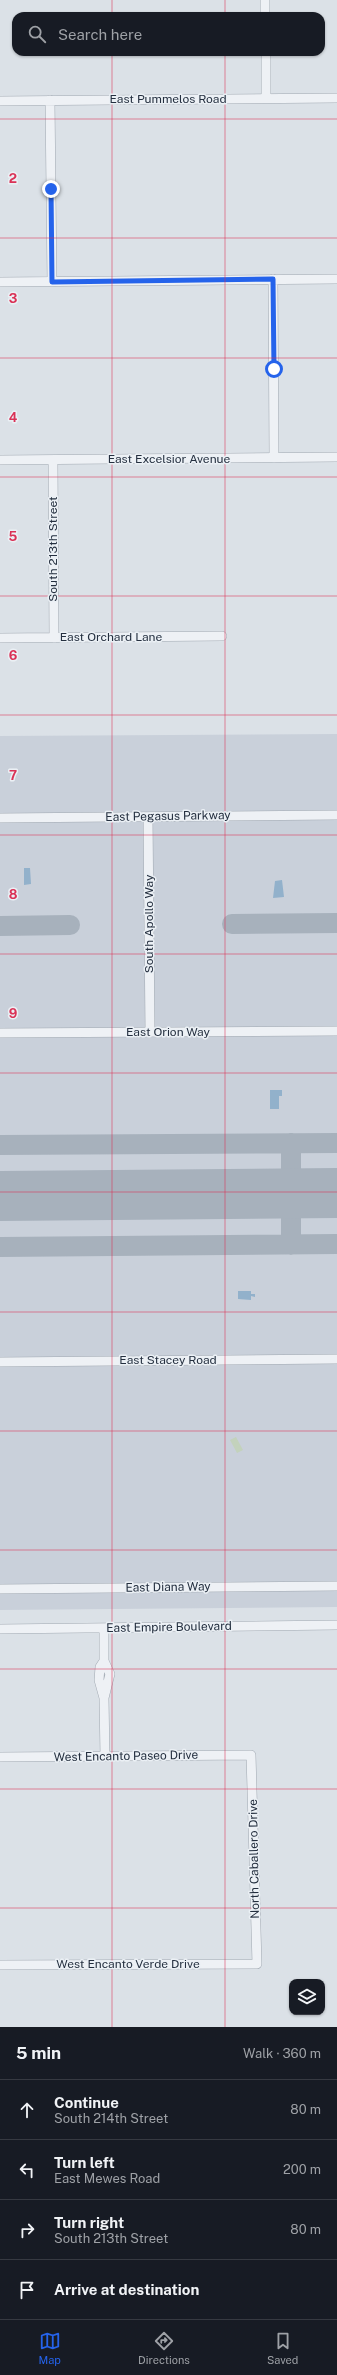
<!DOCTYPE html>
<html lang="en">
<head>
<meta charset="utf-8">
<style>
	:root { --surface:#171b24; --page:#242831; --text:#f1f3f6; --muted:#9ea1a6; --line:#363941; --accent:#2563eb }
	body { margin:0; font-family:"Public Sans",sans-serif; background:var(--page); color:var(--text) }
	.controls { position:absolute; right:12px; bottom:12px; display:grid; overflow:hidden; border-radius:8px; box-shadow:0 1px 3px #0004 }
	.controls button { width:36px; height:36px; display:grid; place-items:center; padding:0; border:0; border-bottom:1px solid var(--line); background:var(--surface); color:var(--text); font:20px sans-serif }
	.stop { position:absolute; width:12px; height:12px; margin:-9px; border:3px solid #2563eb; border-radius:50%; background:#fff }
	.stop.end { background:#2563eb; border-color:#fff; box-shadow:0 1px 4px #0008 }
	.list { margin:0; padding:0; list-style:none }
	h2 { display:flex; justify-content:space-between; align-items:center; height:52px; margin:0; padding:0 16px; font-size:17px }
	h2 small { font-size:13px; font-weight:400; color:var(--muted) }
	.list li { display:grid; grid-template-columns:26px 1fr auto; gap:12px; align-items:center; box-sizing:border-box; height:60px; padding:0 16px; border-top:1px solid var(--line) }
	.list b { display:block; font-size:15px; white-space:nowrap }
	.list p { margin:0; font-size:13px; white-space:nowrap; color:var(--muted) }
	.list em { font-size:13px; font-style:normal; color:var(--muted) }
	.icon { flex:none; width:22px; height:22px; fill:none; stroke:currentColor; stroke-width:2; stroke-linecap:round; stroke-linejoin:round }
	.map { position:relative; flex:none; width:337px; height:2027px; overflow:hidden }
	.search { position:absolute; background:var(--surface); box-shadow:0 1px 3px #0004; left:12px; right:12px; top:12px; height:44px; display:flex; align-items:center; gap:10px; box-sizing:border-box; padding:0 14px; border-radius:12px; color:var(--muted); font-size:15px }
	.sheet { height:292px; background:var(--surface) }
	nav { display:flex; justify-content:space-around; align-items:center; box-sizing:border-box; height:56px; border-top:1px solid var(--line); background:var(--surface); font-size:11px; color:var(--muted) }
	nav a { display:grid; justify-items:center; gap:2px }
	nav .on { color:var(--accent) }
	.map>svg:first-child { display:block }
</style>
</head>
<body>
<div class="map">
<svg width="337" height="2027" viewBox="0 0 337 2027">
	<rect width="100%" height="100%" fill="#dbe1e7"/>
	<path fill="#c9d0da" d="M337 734V1607L0 1610V736Z"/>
	<path fill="#c3d2bc" d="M236 1437 243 1450 237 1453 230 1440Z"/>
	<path fill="#92b1cb" d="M24 868H30L31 884 24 885Z
		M282 880 284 897 273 898 275 881Z
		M270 1090H282V1096H279V1109H270Z
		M238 1291H251V1294H255V1297L251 1296V1300L238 1299Z"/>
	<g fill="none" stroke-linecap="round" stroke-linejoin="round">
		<path stroke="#a7b1bc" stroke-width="20" d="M232 924 337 923
			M0 926 70 925
			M291 1143V1245
			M0 1145 337 1143
			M0 1247 337 1244"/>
		<path stroke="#a7b1bc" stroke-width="50" d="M0 1196 337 1193"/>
		<defs>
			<path id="minor" d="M265 0V16
				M266 52V98
				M50 100 52 282
				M0 101 337 98
				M273 279 274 458
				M0 282 337 279
				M0 460 337 457
				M53 460 54 638
				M0 638 222 636
				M148 817 150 1032
				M0 818 337 815
				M0 1033 337 1031
				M0 1362 337 1359
				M0 1589 337 1586
				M104 1628V1661L100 1667 99 1680 104 1698
				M0 1629 337 1625
				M104 1661 110 1674 104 1698 105 1757
				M0 1757 251 1755 257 1964 0 1965"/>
		</defs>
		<use href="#minor" stroke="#a0a8b1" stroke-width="10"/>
		<use href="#minor" stroke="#eef1f5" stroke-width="9"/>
	</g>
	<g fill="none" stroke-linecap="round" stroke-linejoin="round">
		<path stroke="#2563eb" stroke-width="5" d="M51 189 52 282 273 279 274 369"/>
	</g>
	<path fill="none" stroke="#da3256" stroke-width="1" stroke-opacity="0.55" d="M112 0V16M225 0V16M112 52V2027M225 52V2027M0 119H337M0 238H337M0 358H337M0 477H337M0 596H337M0 715H337M0 835H337M0 954H337M0 1073H337M0 1192H337M0 1312H337M0 1431H337M0 1550H337M0 1669H337M0 1789H337M0 1908H337"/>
	<g text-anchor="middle" stroke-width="3" stroke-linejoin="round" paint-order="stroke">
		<g font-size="12" fill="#242f3f" stroke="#ebf0f5">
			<text x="168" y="103">East Pummelos Road</text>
			<text x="169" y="463">East Excelsior Avenue</text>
			<text transform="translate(53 549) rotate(-90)" y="4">South 213th Street</text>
			<text x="111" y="641">East Orchard Lane</text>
			<text transform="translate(168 816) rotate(-1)" y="4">East Pegasus Parkway</text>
			<text transform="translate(149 924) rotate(-90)" y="4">South Apollo Way</text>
			<text x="168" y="1036">East Orion Way</text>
			<text x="168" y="1364">East Stacey Road</text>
			<text transform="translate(168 1587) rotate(-1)" y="4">East Diana Way</text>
			<text transform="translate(169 1627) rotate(-1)" y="4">East Empire Boulevard</text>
			<text transform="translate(126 1756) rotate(-1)" y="4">West Encanto Paseo Drive</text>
			<text transform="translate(254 1859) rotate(-91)" y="4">North Caballero Drive</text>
			<text x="128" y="1968">West Encanto Verde Drive</text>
		</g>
	</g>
	<g font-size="13" text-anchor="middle" font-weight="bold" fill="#da3256" stroke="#ebf0f5" stroke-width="3" stroke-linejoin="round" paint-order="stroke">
		<text x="13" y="183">2</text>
		<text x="13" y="303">3</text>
		<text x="13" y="422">4</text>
		<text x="13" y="541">5</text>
		<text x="13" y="660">6</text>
		<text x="13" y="780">7</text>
		<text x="13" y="899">8</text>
		<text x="13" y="1018">9</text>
	</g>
</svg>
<div class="controls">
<button><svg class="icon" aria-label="layers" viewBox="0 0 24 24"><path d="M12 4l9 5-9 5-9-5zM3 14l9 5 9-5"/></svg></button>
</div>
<div class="stop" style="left:274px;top:369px"></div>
<div class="stop end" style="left:51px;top:189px"></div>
<div class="search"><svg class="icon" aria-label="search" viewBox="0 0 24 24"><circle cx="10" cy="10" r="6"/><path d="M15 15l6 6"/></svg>Search here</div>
</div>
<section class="sheet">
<h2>5 min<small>Walk · 360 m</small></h2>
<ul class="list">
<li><svg class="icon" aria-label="ahead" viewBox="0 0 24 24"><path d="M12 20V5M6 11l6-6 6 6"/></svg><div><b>Continue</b><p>South 214th Street</p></div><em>80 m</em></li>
<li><svg class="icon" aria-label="left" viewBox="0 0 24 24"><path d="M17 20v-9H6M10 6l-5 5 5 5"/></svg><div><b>Turn left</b><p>East Mewes Road</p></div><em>200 m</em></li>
<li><svg class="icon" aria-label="right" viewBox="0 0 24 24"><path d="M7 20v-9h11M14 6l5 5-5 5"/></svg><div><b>Turn right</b><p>South 213th Street</p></div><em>80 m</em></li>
<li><svg class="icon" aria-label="arrive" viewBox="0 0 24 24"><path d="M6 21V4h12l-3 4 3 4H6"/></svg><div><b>Arrive at destination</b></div></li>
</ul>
</section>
<nav>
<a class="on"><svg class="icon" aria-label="map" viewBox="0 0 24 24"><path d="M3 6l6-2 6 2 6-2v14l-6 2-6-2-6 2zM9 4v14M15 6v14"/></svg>Map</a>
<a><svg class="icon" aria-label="directions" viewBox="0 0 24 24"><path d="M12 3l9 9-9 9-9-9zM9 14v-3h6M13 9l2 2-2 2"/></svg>Directions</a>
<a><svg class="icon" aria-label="saved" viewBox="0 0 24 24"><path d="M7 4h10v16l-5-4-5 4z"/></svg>Saved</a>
</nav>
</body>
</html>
